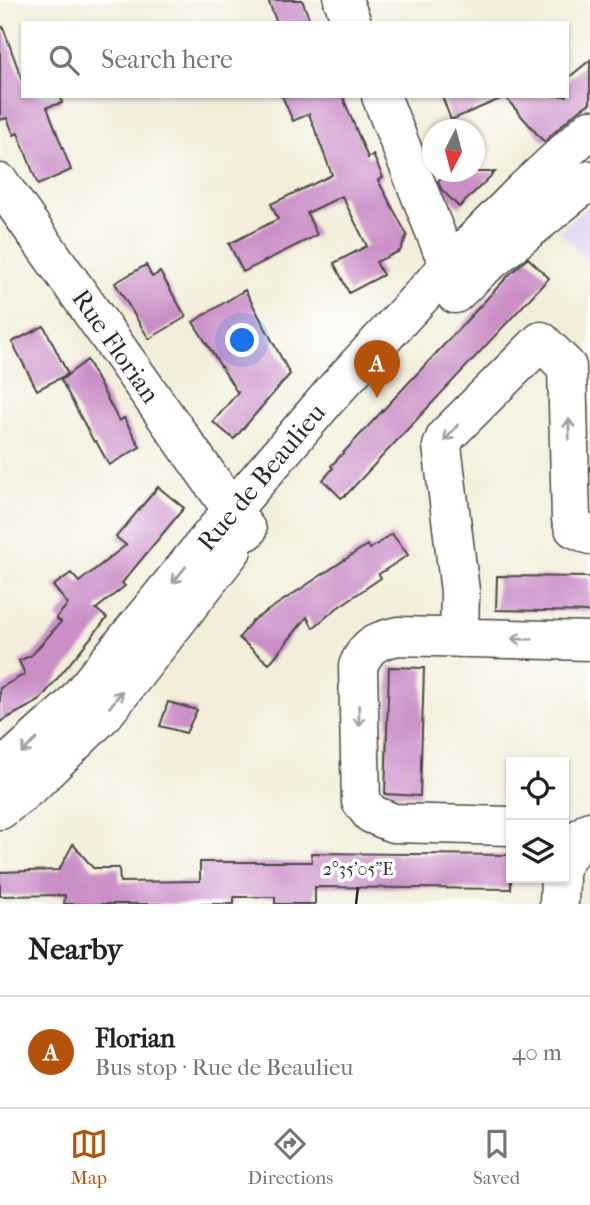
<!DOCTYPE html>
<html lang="en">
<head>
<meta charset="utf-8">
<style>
	:root { --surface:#fff; --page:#f6f6f6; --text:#222; --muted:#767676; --line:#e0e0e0; --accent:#b45309 }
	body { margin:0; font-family:"IM FELL French Canon",serif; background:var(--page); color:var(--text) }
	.controls { position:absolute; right:21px; bottom:21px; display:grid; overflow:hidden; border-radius:0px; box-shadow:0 2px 5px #0004 }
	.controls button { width:63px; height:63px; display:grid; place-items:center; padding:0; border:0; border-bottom:2px solid var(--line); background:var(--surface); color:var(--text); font:35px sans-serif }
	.compass { position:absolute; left:422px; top:119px; width:63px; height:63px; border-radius:50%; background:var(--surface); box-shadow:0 2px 5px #0004; rotate:186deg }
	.you { position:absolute; left:243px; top:341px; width:24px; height:24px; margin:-18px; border:5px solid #fff; border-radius:50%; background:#1a73e8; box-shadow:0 0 0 10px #1a73e833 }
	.badge { display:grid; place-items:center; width:46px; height:46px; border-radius:50%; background:var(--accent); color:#fff; font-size:23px; font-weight:700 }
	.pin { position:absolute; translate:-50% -58px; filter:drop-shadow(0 2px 4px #0008) }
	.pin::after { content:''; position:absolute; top:37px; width:24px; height:21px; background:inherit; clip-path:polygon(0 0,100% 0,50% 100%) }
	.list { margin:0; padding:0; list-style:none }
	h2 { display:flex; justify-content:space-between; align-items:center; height:91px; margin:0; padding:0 28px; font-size:30px }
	h2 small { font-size:23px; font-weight:400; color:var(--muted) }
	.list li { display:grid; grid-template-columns:46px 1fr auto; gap:21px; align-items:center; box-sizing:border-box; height:112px; padding:0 28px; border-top:2px solid var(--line) }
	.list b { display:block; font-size:26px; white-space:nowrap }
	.list p { margin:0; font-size:23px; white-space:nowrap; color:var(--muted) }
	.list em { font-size:23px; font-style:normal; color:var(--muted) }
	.icon { flex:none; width:38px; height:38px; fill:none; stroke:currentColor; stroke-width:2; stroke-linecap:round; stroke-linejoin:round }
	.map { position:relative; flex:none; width:590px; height:904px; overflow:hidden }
	.search { position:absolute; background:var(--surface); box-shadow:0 2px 5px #0004; left:21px; right:21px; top:21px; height:77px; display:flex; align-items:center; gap:18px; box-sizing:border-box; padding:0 24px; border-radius:0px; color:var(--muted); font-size:26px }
	.sheet { height:203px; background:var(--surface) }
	nav { display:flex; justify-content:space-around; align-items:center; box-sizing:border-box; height:98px; border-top:2px solid var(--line); background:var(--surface); font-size:19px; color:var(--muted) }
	nav a { display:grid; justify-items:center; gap:4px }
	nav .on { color:var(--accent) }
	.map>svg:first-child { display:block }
</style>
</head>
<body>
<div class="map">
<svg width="590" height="904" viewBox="0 0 590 904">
	<rect width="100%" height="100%" fill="#fff"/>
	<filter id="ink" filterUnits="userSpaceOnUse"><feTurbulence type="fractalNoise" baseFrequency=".0143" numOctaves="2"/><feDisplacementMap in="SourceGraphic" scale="14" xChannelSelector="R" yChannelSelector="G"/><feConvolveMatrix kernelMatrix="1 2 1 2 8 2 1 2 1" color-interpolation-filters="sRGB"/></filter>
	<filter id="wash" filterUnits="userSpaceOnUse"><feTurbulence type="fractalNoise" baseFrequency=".00686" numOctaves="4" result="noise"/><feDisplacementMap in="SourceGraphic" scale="28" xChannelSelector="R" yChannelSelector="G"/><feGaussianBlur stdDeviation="1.57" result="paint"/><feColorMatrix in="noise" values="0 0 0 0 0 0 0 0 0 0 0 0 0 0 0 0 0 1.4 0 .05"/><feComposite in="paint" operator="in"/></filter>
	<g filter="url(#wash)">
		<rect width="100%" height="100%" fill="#f2eed9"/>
		<path fill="#e1d4f4" d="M590 205V265L559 230Z"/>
		<g id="blocks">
			<path fill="#cb8ec7" d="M268 0H302L311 23H277Z
				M3 27 23 83V96H61L62 103 47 107 71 170 38 185 18 133 14 135 7 118 0 120V28Z
				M590 60V103L575 113 544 142 505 97 451 120 442 96H567V79Z
				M282 96H348L343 98 368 158 373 155 383 177 378 180 407 235 400 251 376 262 383 275 349 293 334 263 367 246 342 196 307 213 317 235 243 272 229 244 278 219 271 204 332 175 309 114 293 121Z
				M448 172H495L459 207 441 189 438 181Z
				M528 258 549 278 347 494 341 498 323 480 333 468 331 466 509 275Z
				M146 265 152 277 160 272 186 317 149 339 115 283Z
				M245 290 290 374 234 439 213 422 239 391 237 392 193 322Z
				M44 326 68 374 37 390 12 342Z
				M87 360 119 421 124 418 140 447 109 465 96 441 94 442 61 380Z
				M158 487 184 508 122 583 125 586 96 609 107 618 39 701 0 722V688L25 674 19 661 32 655 61 622 56 618 68 604 53 586 71 573 79 582 126 545 116 537Z
				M392 534 408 555 379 574 381 578 337 608 313 628 307 617 269 664 239 638 252 621 367 545 370 549Z
				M497 576 590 577V612L496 610Z
				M389 667 424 668 420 796 385 794Z
				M168 702 197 710 186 733 160 726Z
				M73 844 93 868H119L120 882 200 881V862H312L311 853 511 855V889L315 887V904H275V897H234V904H64L65 895 0 896V872L59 870Z"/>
		</g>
	</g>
	<g filter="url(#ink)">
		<use href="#blocks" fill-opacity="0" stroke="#494845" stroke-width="2"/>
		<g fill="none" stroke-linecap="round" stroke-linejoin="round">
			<defs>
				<path id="minor" d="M343 0 352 23
					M381 96 441 247 450 265 466 282
					M0 183 247 531
					M459 638 460 591 442 446 446 436 541 341 567 367 571 519 574 528 590 535
					M511 826 393 823 371 814 361 801 358 666C367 645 375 641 398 636L590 641
					M564 861 578 840 590 831
					M559 904 560 878"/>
				<path id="major" d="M455 294 482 268 590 180
					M0 771 72 706 232 510 332 393 450 265 523 191 590 129
					M0 810 34 783 105 713 232 550"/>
			</defs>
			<use href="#minor" stroke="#494845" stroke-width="41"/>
			<use href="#major" stroke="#494845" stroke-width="41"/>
			<use href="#minor" stroke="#fff" stroke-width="38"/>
			<use href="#major" stroke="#fff" stroke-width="38"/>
		</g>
		<defs><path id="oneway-shaft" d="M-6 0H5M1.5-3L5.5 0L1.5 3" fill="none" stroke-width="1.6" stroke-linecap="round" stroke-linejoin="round" transform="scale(1.75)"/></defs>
		<g stroke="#a0a0a0">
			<use href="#oneway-shaft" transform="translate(569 429) rotate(-91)"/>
			<use href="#oneway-shaft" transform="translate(451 433) rotate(129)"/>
			<use href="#oneway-shaft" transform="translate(179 575) rotate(129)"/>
			<use href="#oneway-shaft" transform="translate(522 639) rotate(-179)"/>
			<use href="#oneway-shaft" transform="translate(116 699) rotate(-52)"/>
			<use href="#oneway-shaft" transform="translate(359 716) rotate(89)"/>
			<use href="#oneway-shaft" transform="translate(29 746) rotate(138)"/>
		</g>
	</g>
	<path fill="none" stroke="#2b2b2b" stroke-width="2.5" d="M356 904 358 887"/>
	<g text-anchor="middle" stroke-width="7" stroke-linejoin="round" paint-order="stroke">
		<g font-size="26" fill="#2b2b2b" stroke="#fff">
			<text transform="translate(116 346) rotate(55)" y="9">Rue Florian</text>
			<text transform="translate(261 477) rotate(-50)" y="9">Rue de Beaulieu</text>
		</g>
	</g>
	<g font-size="18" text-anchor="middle" fill="#2b2b2b" stroke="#fff" stroke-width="7" stroke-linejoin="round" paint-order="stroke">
		<text x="358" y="875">2°35'05"E</text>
	</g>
</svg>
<div class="controls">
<button><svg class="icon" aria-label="locate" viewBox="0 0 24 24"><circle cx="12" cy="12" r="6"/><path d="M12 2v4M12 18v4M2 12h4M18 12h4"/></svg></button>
<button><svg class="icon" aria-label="layers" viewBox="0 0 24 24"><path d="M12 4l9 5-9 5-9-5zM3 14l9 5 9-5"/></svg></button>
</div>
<svg class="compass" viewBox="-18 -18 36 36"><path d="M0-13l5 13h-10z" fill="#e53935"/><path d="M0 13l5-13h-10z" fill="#767676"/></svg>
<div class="you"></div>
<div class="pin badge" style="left:377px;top:398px">A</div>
<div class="search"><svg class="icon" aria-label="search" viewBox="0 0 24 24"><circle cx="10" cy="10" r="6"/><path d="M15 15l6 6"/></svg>Search here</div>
</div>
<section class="sheet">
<h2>Nearby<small></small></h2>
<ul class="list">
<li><span class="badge">A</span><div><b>Florian</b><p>Bus stop · Rue de Beaulieu</p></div><em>40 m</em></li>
</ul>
</section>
<nav>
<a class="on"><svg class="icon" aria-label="map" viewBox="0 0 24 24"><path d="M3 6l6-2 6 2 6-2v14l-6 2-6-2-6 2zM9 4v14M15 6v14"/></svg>Map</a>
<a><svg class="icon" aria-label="directions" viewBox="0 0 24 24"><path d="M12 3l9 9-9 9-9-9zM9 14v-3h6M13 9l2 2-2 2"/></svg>Directions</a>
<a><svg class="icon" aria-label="saved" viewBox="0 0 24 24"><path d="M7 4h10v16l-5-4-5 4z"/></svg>Saved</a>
</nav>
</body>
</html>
